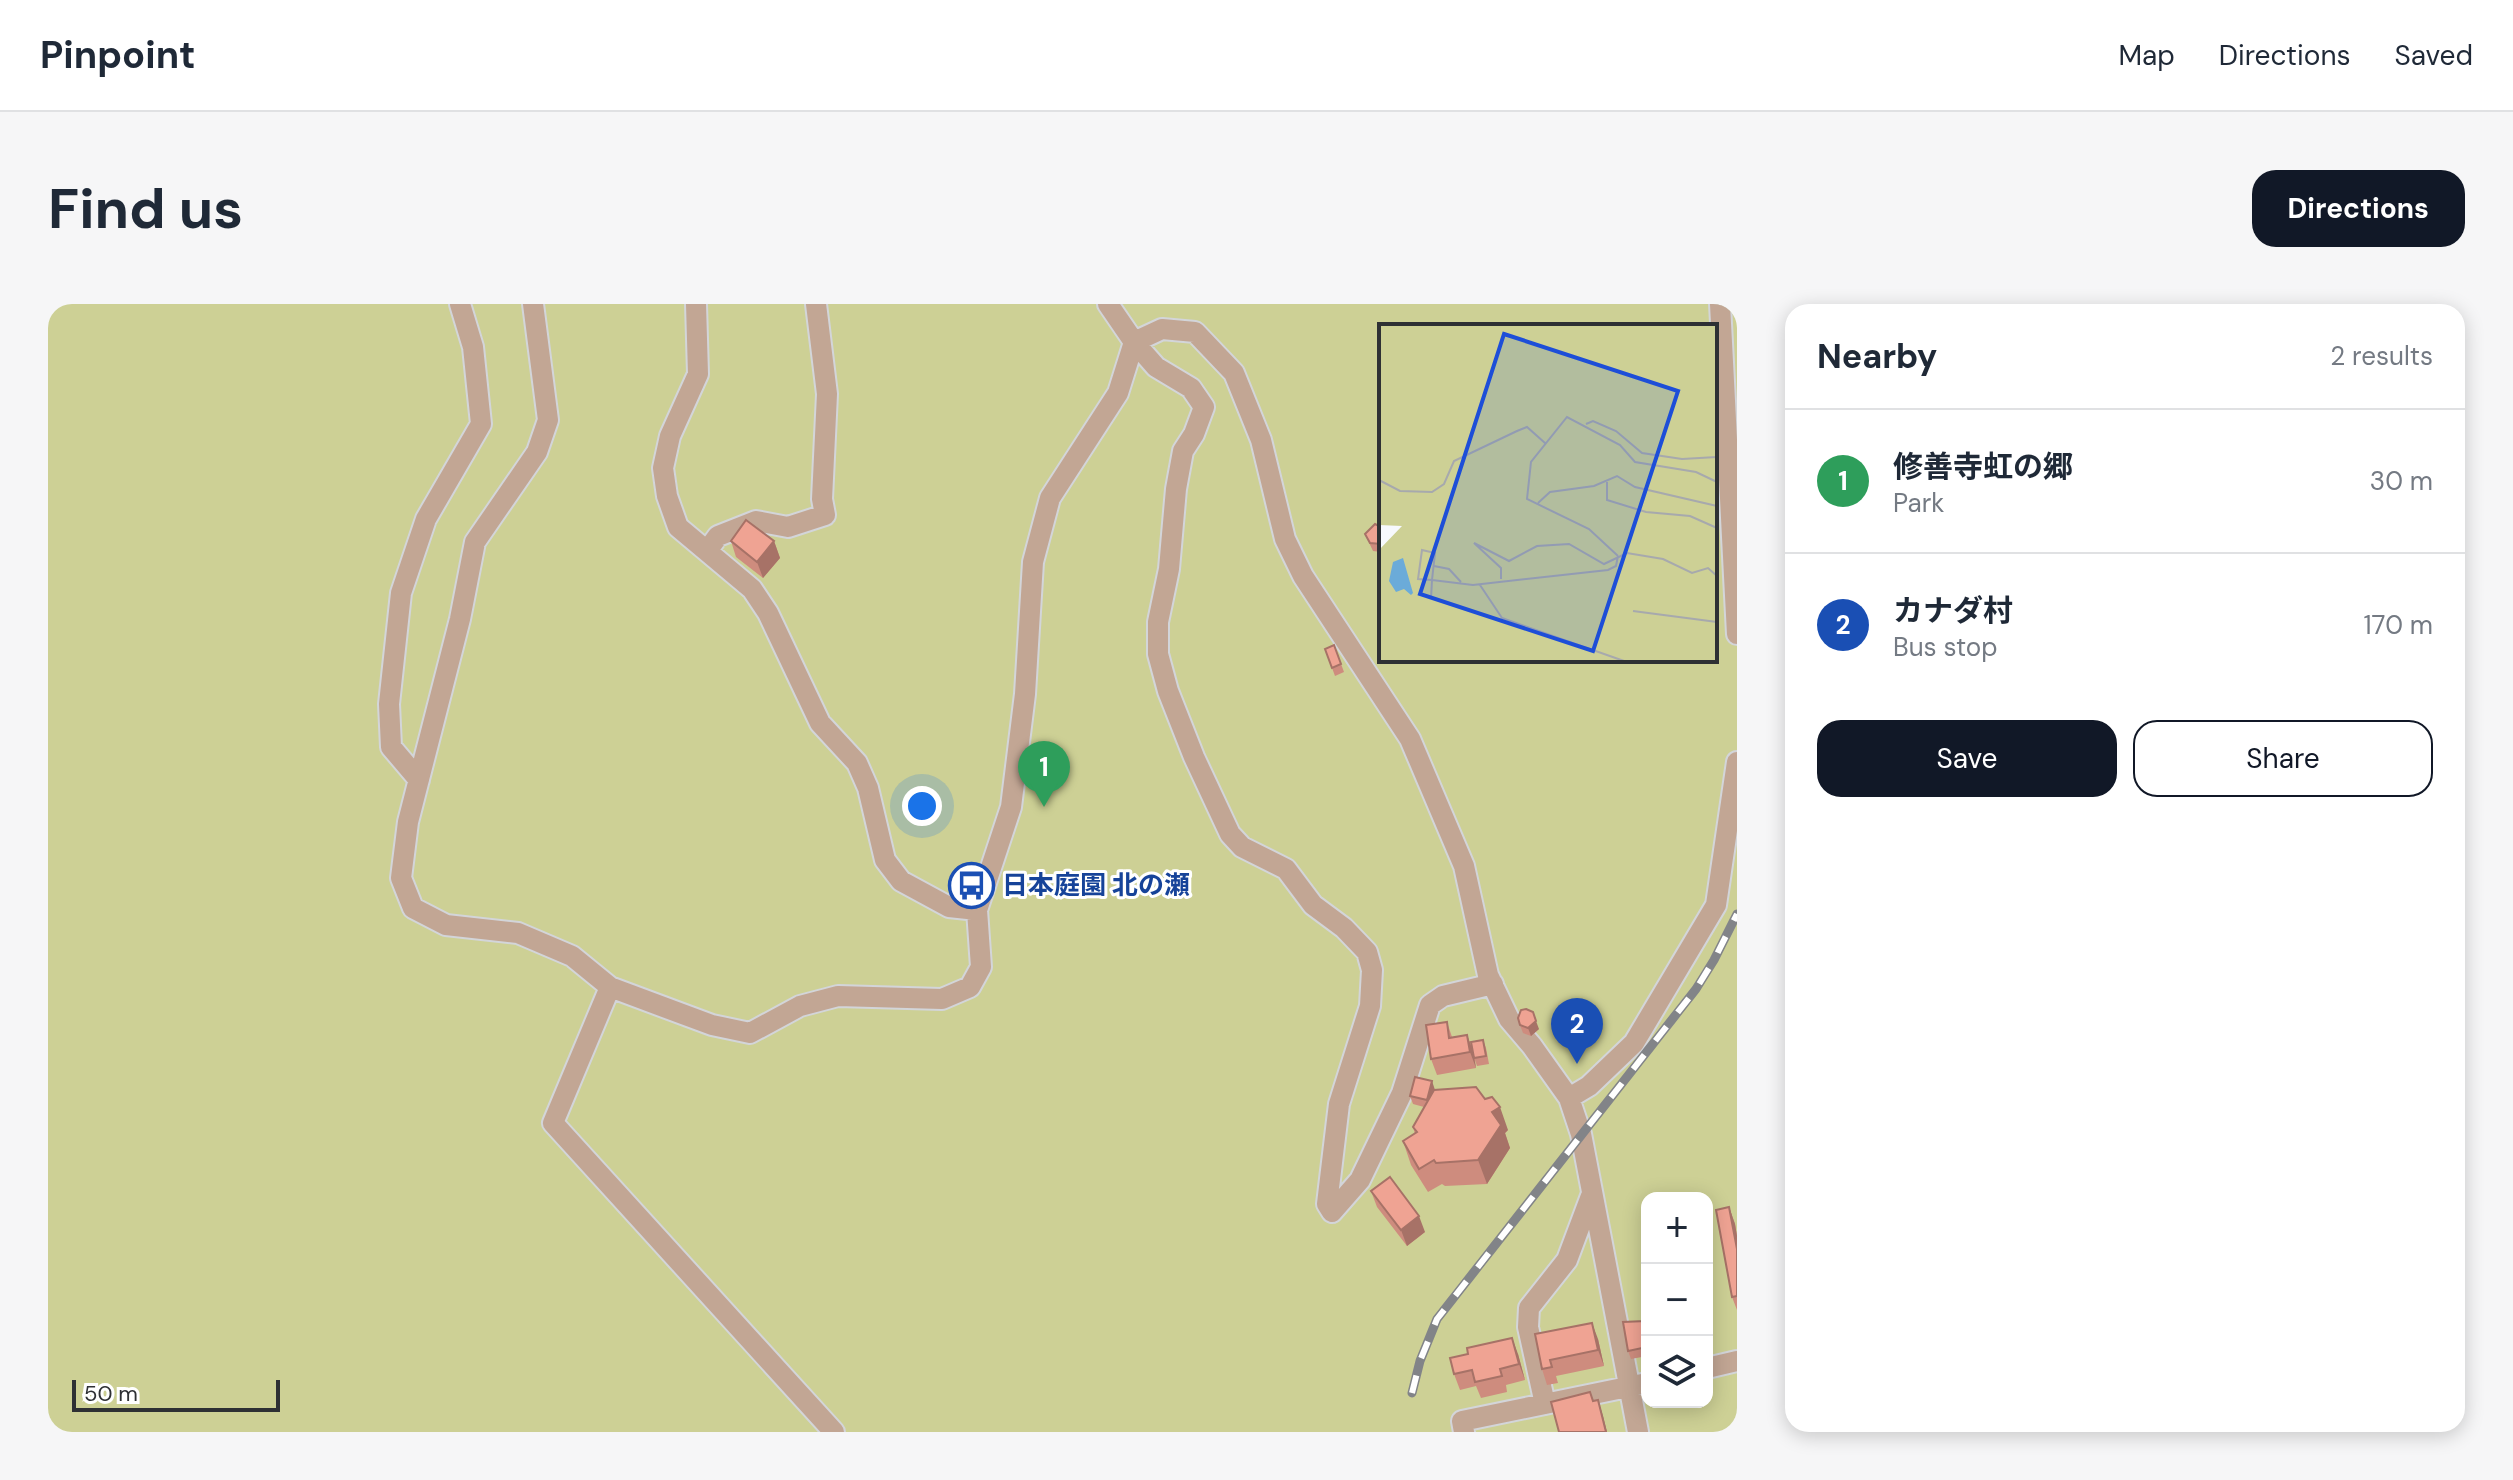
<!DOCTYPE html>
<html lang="en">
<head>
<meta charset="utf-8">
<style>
	:root { --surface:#fff; --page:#f6f6f7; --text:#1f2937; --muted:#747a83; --line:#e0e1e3; --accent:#111827 }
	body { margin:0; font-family:"DM Sans","Noto Sans JP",sans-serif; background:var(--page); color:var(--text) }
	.controls { position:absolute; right:24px; bottom:24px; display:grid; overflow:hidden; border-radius:16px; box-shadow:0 4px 20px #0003 }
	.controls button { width:72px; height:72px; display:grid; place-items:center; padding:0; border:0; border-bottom:2px solid var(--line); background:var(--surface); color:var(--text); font:40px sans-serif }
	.scale { position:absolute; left:24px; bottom:20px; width:208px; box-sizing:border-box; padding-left:8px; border:4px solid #2e3034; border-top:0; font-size:22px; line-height:28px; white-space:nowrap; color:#2e3034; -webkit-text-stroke:6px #fff; paint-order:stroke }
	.you { position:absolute; left:874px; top:502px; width:28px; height:28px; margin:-20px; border:6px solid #fff; border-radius:50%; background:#1a73e8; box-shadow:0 0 0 12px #1a73e833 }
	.badge { display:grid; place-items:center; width:52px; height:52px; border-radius:50%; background:var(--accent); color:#fff; font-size:26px; font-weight:700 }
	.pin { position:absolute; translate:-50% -66px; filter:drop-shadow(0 2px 4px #0008) }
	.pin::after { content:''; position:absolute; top:42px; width:28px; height:24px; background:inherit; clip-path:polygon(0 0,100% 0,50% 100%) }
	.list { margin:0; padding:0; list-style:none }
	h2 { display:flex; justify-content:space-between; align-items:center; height:104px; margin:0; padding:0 32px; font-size:34px }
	h2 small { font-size:26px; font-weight:400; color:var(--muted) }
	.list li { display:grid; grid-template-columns:52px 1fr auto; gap:24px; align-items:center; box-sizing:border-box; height:144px; padding:0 32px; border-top:2px solid var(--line) }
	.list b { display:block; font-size:30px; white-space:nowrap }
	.list p { margin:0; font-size:26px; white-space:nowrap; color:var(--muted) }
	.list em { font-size:26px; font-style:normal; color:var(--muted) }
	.actions { display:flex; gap:16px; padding:24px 32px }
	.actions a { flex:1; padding:18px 0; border:2px solid var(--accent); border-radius:24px; text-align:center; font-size:28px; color:var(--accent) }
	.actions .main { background:var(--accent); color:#fff }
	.icon { flex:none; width:44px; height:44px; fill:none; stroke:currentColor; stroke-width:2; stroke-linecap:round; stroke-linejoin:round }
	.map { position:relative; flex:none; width:1689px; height:1128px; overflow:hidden; border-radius:24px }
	header { display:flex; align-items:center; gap:48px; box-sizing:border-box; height:112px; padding:0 40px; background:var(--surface); border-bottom:2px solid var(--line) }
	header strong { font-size:38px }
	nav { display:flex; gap:44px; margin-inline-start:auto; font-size:28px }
	.intro { display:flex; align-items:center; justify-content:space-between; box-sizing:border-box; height:192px; padding:0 48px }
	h1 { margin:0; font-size:56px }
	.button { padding:20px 36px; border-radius:24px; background:var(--accent); color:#fff; font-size:28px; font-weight:700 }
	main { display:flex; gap:48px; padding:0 48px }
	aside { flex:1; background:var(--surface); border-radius:24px; box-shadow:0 4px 20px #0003 }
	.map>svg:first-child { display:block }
</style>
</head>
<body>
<header>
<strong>Pinpoint</strong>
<nav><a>Map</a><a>Directions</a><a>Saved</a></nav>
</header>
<div class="intro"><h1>Find us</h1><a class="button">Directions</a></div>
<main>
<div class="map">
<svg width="1689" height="1128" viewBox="0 0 1689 1128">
	<rect width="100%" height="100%" fill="#f7f9fd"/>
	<path fill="#cdd095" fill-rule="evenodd" d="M0 0H1689V1128H0ZM1333 22H1667V356H1333ZM1599 894H1659V1098H1599Z"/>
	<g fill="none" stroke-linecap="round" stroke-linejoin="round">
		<defs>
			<path id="minor" d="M485 0 500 116 489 148 427 238 412 315 360 518 353 574 365 604 398 621 470 629 524 652 562 683 664 721 702 729 752 702 790 692 894 695 922 683 933 663 929 606 963 503 977 390 985 258 1002 194 1070 89 1086 38 1114 25 1147 28 1186 69 1213 136 1237 235 1255 272 1362 435 1416 562 1440 671 1461 715 1484 742 1521 794 1533 830 1590 1128
				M648 0 650 70 622 132 615 164 619 192 630 223 704 285 720 309 772 419 809 459 820 484 837 556 853 577 901 603 929 606
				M1060 0 1086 38 1108 63 1143 84 1156 103 1146 130 1135 147 1128 185 1121 265 1110 318V350L1120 387 1146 453 1182 530 1194 543 1238 565 1265 601 1296 624 1319 648 1324 666 1322 702 1291 800 1279 900 1284 908 1312 876 1354 789 1382 701 1395 692 1445 680
				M1672 0 1689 330
				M659 247 670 232 708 217 740 223 777 211 774 195 779 90 768 0
				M371 476 343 443 341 400 353 289 378 215 433 120 425 43 412 0
				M562 683 505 819 786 1128
				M1521 794 1541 782 1586 739 1668 601 1689 458
				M1659 1064 1689 1057
				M1497 1100 1480 1023 1481 1004 1519 956 1543 892
				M1416 1128 1414 1117 1599 1079"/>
		</defs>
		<use href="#minor" stroke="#d3d5d9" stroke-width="24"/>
		<use href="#minor" stroke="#c2a694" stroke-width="20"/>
		<defs>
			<path id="rail" d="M1364 1089 1372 1057 1389 1015 1648 685 1666 656 1689 610"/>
		</defs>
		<use href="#rail" stroke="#828488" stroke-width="9"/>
		<use href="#rail" stroke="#fff" stroke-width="6" stroke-dasharray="18" stroke-linecap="butt"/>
	</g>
	<path fill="#ce8c7e" d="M1333 223V248L1325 247 1317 230Z
		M683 237H726L732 254 715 274 688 253Z
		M1286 341 1296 368 1287 372 1277 345Z
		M1399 718 1404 733 1419 731 1425 746 1435 736 1438 744 1441 760 1429 762 1427 756 1428 764 1389 771 1383 755Z
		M1472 721 1491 725 1483 732 1475 729Z
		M1387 786 1460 826 1457 829 1462 844 1439 880 1397 882 1394 880 1380 888 1363 861 1355 837 1367 830 1365 823 1376 803 1365 800 1362 792Z
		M1323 887 1377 928 1359 942 1329 903Z
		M1681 903 1687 920 1689 932V1006L1684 993Z
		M1599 1005V1052L1583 1055 1580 1047 1597 1017Z
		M1487 1030 1550 1035 1556 1062 1508 1072 1510 1079 1499 1081 1494 1065Z
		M1470 1050 1477 1076 1458 1081 1459 1088 1433 1094 1428 1082 1412 1086 1406 1070Z"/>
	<path fill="#a77267" d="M726 237 732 254 715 274 709 258Z
		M1488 717 1491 725 1483 732 1480 724Z
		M1419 731 1425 747 1428 764 1422 748Z
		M1384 777 1387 786 1382 805 1379 796Z
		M1452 803 1460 826 1457 829 1462 844 1439 880 1430 856 1444 808Z
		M1681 903 1687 920 1689 932V945Z
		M1371 912 1377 928 1359 942 1353 926Z
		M1544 1019 1550 1035 1556 1062 1550 1046Z
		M1464 1034 1470 1050 1477 1076 1471 1060Z
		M1550 1096 1555 1112 1559 1128H1558Z"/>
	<path fill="#efa393" stroke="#a77267" stroke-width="2" d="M698 216 726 237 709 258 683 237Z
		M1327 220 1333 223V240L1322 239 1317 230Z
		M1286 341 1293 360 1284 364 1277 345Z
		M1478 705 1485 708 1488 717 1480 724 1472 721 1470 714 1473 706Z
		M1399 718 1401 734 1419 731 1422 748 1383 755 1378 721Z
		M1435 736 1438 752 1426 754 1423 738Z
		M1367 773 1384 777 1379 796 1362 792Z
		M1428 783 1437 795 1444 793 1452 803 1444 808 1453 821 1430 856 1388 859 1386 856 1371 865 1355 837 1369 828 1365 823 1386 786Z
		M1342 873 1371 912 1353 926 1323 887Z
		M1681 903 1689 945V992L1684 993 1668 906Z
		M1599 1005V1043L1580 1047 1575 1018 1597 1017 1595 1006Z
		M1544 1019 1550 1046 1502 1056 1504 1063 1494 1065 1487 1030Z
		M1464 1034 1471 1060 1452 1065 1454 1072 1427 1078 1424 1066 1406 1070 1402 1054 1420 1050 1419 1044Z
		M1542 1088 1545 1097 1550 1096 1558 1128H1511L1503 1098Z"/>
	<defs>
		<symbol id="bus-ring" viewBox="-11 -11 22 22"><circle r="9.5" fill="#fff" stroke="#1a4fb4" stroke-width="1.5"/><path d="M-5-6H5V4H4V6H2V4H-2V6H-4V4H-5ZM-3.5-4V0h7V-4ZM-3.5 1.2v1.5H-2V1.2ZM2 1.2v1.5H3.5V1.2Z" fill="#1a4fb4"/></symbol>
	</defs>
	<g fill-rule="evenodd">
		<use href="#bus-ring" x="898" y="556" width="51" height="51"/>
	</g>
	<g text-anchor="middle" stroke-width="6" stroke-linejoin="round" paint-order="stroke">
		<g font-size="26" font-weight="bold" fill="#164399" stroke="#fff" text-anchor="start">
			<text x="954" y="590">日本庭園 北の瀬</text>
		</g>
	</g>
	<g transform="translate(1331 20)">
		<rect width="338" height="338" fill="#f7f9fd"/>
		<path d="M0 1H338V337H0V226L23 202 0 201Z" fill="#cdd095"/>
		<path d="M24 234 34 269 32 271 25 265 17 268 10 257 14 238Z" fill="#6babd9"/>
		<path fill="none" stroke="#a7a9ad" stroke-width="2" d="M207 100 214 97 237 107 263 129 303 135 338 133M0 156 21 167 53 168 65 160 75 137 138 107 148 103 166 119M228 156V176L267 188 311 192 338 204M159 179 171 168 215 162 238 152 256 163 338 182M239 232 210 205 148 175 152 138 188 93 241 121 256 138 317 148 338 158M55 242 70 245 82 258M122 255V244L95 219 130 237 158 222 190 220 225 240 248 229 284 235 313 249 329 244 338 252M101 261 123 294 245 337M52 275 53 256 56 229 43 226 39 255 53 256 94 261 229 246 237 242 239 232M254 287 338 298"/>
		<path fill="#1d4ed8" fill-opacity="0.15" stroke="#1d4ed8" stroke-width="4" d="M125 10 299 67 214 327 41 270Z"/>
		<rect width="338" height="338" fill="none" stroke="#2e3034" stroke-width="4"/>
	</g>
</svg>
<div class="controls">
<button>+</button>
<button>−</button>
<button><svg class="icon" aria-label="layers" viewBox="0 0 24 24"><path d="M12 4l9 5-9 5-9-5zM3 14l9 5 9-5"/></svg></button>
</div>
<div class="scale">50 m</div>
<div class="you"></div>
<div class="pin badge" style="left:996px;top:503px;background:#2e9e5b">1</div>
<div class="pin badge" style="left:1529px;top:760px;background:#1a4fb4">2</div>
</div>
<aside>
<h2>Nearby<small>2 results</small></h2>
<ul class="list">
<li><span class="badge" style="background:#2e9e5b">1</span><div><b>修善寺虹の郷</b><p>Park</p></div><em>30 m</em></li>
<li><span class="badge" style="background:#1a4fb4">2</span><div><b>カナダ村</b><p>Bus stop</p></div><em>170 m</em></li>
</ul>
<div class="actions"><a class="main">Save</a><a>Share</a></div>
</aside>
</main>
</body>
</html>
